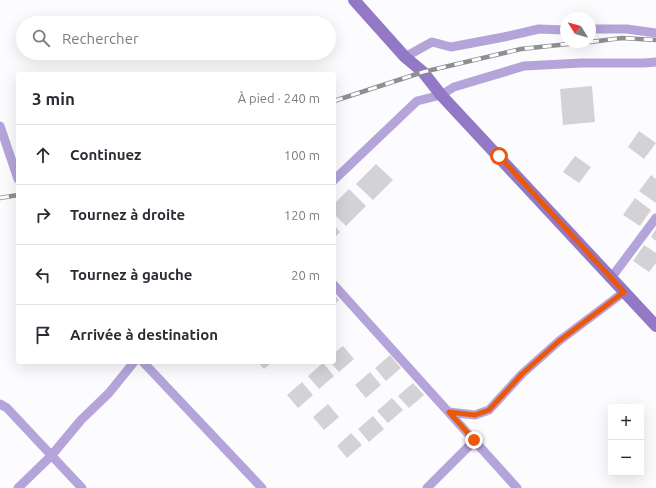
<!DOCTYPE html>
<html lang="fr">
<head>
<meta charset="utf-8">
<style>
	:root { --surface:#fff; --page:#f7f7f7; --text:#2b2b33; --muted:#7c7c81; --line:#e1e1e2 }
	body { margin:0; font-family:Ubuntu,sans-serif; background:var(--page); color:var(--text) }
	.controls { position:absolute; right:12px; bottom:12px; display:grid; overflow:hidden; border-radius:4px; box-shadow:0 4px 16px #0002 }
	.controls button { width:36px; height:36px; display:grid; place-items:center; padding:0; border:0; border-bottom:1px solid var(--line); background:var(--surface); color:var(--text); font:20px sans-serif }
	.compass { position:absolute; left:560px; top:12px; width:36px; height:36px; border-radius:50%; background:var(--surface); box-shadow:0 4px 16px #0002; rotate:307deg }
	.stop { position:absolute; width:12px; height:12px; margin:-9px; border:3px solid #ea580c; border-radius:50%; background:#fff }
	.stop.end { background:#ea580c; border-color:#fff; box-shadow:0 1px 4px #0008 }
	.list { margin:0; padding:0; list-style:none }
	h2 { display:flex; justify-content:space-between; align-items:center; height:52px; margin:0; padding:0 16px; font-size:17px }
	h2 small { font-size:13px; font-weight:400; color:var(--muted) }
	.list li { display:grid; grid-template-columns:26px 1fr auto; gap:12px; align-items:center; box-sizing:border-box; height:60px; padding:0 16px; border-top:1px solid var(--line) }
	.list b { display:block; font-size:15px; white-space:nowrap }
	.list em { font-size:13px; font-style:normal; color:var(--muted) }
	.icon { flex:none; width:22px; height:22px; fill:none; stroke:currentColor; stroke-width:2; stroke-linecap:round; stroke-linejoin:round }
	.map { position:relative; flex:none; width:656px; height:488px; overflow:hidden }
	.search { position:absolute; background:var(--surface); box-shadow:0 4px 16px #0002; left:16px; top:16px; width:320px; height:44px; display:flex; align-items:center; gap:10px; box-sizing:border-box; padding:0 14px; border-radius:22px; color:var(--muted); font-size:15px }
	.panel { position:absolute; background:var(--surface); box-shadow:0 4px 16px #0002; left:16px; top:72px; width:320px; height:292px; border-radius:4px }
	.map>svg:first-child { display:block }
</style>
</head>
<body>
<div class="map">
<svg width="656" height="488" viewBox="0 0 656 488">
	<rect width="100%" height="100%" fill="#fcfbfe"/>
	<path fill="#d3d2d5" d="M592 86 595 122 563 125 560 89Z
		M639 131 656 143 644 159 628 147Z
		M575 156 591 167 579 183 563 172Z
		M376 164 393 180 373 200 356 184Z
		M651 175 656 179V203L639 191Z
		M349 189 366 206 346 226 334 214V204Z
		M635 198 651 210 640 226 623 215Z
		M334 225 340 232 334 238Z
		M656 229V241L651 237Z
		M644 245 656 253V263L649 272 633 261Z
		M334 294 339 300 334 305Z
		M343 346 354 359 339 372 330 362H334V353Z
		M390 355 401 368 386 381 375 368Z
		M258 362H272L264 369Z
		M323 363 334 376 319 389 308 376Z
		M370 372 381 385 366 398 355 385Z
		M302 382 313 395 298 408 287 395Z
		M413 383 424 395 409 408 398 396Z
		M392 398 403 410 388 423 377 411Z
		M328 404 339 417 324 430 313 417Z
		M373 416 384 429 369 442 358 429Z
		M351 433 362 445 347 458 337 446Z"/>
	<g fill="none" stroke-linecap="round" stroke-linejoin="round">
		<path stroke="#b5a4d9" stroke-width="9" d="M590 29H627L656 33
			M405 57 432 42 451 47 504 37 539 29 566 30
			M0 126 18 179
			M334 180 417 101 441 95 454 87 524 66 582 63H644L656 62
			M611 278 656 218
			M334 285 517 488
			M143 362 262 488
			M0 404 7 408 82 488
			M449 412 475 415 489 410 522 374 559 341 624 292
			M18 488 51 456 81 420 109 393 134 362
			M427 488 474 441"/>
		<path stroke="#9378c5" stroke-width="12" d="M354 0 405 57 423 72 441 95 656 326"/>
		<defs>
			<path id="rail" d="M590 42 622 38 656 40
				M334 101 423 72 521 49 587 42
				M0 198 18 195"/>
		</defs>
		<use href="#rail" stroke="#8f8e90" stroke-width="4.5"/>
		<use href="#rail" stroke="#fff" stroke-width="3" stroke-dasharray="9" stroke-linecap="butt"/>
	</g>
	<g fill="none" stroke-linecap="round" stroke-linejoin="round">
		<path stroke="#ea580c" stroke-width="5" d="M474 440 449 412 475 415 489 410 522 374 559 341 624 292 499 156"/>
	</g>
</svg>
<div class="controls">
<button>+</button>
<button>−</button>
</div>
<svg class="compass" viewBox="-18 -18 36 36"><path d="M0-13l5 13h-10z" fill="#e53935"/><path d="M0 13l5-13h-10z" fill="#7c7c81"/></svg>
<div class="stop" style="left:499px;top:156px"></div>
<div class="stop end" style="left:474px;top:440px"></div>
<div class="search"><svg class="icon" aria-label="search" viewBox="0 0 24 24"><circle cx="10" cy="10" r="6"/><path d="M15 15l6 6"/></svg>Rechercher</div>
<section class="panel">
<h2>3 min<small>À pied · 240 m</small></h2>
<ul class="list">
<li><svg class="icon" aria-label="ahead" viewBox="0 0 24 24"><path d="M12 20V5M6 11l6-6 6 6"/></svg><div><b>Continuez</b></div><em>100 m</em></li>
<li><svg class="icon" aria-label="right" viewBox="0 0 24 24"><path d="M7 20v-9h11M14 6l5 5-5 5"/></svg><div><b>Tournez à droite</b></div><em>120 m</em></li>
<li><svg class="icon" aria-label="left" viewBox="0 0 24 24"><path d="M17 20v-9H6M10 6l-5 5 5 5"/></svg><div><b>Tournez à gauche</b></div><em>20 m</em></li>
<li><svg class="icon" aria-label="arrive" viewBox="0 0 24 24"><path d="M6 21V4h12l-3 4 3 4H6"/></svg><div><b>Arrivée à destination</b></div></li>
</ul>
</section>
</div>
</body>
</html>
